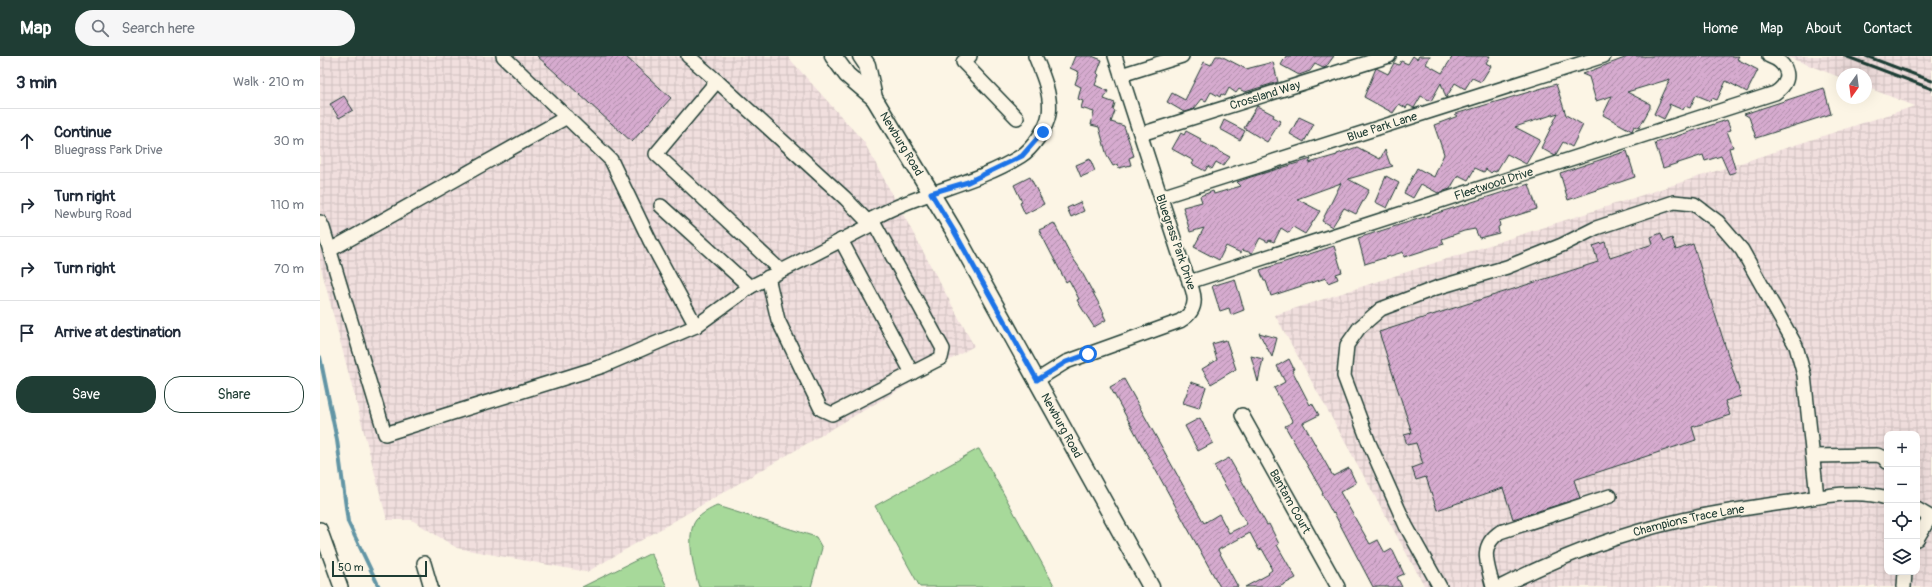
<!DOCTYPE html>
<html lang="en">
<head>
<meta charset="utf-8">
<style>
	:root { --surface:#fff; --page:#f6f6f7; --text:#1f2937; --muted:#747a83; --line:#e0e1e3; --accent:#1f3d34 }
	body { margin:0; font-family:Pangolin,sans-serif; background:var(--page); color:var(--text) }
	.controls { position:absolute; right:12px; bottom:12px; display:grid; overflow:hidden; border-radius:8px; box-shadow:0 4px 16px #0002 }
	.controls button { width:36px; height:36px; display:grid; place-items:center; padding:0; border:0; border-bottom:1px solid var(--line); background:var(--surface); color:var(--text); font:20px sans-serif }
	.compass { position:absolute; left:1516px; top:12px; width:36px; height:36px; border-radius:50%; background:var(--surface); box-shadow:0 4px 16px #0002; rotate:194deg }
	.scale { position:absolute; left:12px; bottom:10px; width:95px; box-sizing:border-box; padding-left:4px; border:2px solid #1f3d34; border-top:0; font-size:11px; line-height:14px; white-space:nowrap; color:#1f3d34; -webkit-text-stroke:3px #fcf5e5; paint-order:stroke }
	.stop { position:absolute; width:12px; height:12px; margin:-9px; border:3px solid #1a73e8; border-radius:50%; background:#fff }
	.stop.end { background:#1a73e8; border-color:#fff; box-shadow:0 1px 4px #0008 }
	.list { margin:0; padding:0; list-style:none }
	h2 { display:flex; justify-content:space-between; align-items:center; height:52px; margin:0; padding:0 16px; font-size:17px }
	h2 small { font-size:13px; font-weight:400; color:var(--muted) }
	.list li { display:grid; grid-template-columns:26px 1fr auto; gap:12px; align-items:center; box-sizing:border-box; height:64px; padding:0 16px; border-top:1px solid var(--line) }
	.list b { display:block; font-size:15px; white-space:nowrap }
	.list p { margin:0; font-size:13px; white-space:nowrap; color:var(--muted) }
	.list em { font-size:13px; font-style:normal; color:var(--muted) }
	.actions { display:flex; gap:8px; padding:12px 16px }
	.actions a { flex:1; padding:9px 0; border:1px solid var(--accent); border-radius:16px; text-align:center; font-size:14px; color:var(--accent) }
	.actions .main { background:var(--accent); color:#fff }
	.icon { flex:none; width:22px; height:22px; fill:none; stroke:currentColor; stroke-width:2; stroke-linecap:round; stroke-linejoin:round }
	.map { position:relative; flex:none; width:1612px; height:531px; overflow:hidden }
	header { display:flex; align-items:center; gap:24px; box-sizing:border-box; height:56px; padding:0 20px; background:var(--accent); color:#fff }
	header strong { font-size:19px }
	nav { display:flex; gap:22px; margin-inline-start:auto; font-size:14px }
	.search { width:280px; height:36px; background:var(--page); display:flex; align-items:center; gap:10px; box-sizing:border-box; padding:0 14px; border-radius:22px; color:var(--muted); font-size:15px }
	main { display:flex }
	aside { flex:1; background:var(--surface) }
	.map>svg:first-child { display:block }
</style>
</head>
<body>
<header>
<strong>Map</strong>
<div class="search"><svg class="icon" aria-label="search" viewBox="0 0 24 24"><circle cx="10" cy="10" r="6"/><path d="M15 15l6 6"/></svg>Search here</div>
<nav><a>Home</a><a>Map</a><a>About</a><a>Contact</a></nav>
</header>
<main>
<aside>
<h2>3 min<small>Walk · 210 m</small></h2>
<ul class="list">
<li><svg class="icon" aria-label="ahead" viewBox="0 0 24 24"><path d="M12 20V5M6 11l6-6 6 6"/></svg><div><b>Continue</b><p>Bluegrass Park Drive</p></div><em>30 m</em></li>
<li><svg class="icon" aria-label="right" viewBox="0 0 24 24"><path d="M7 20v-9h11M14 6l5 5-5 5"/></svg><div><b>Turn right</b><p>Newburg Road</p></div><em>110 m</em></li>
<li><svg class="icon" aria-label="right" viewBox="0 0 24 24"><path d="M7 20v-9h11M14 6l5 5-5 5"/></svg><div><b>Turn right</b></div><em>70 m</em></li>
<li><svg class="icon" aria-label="arrive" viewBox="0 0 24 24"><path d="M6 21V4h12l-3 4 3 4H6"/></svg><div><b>Arrive at destination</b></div></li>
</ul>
<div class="actions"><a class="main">Save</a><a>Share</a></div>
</aside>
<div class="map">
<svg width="1612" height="531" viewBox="0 0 1612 531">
	<defs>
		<pattern id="industrial-grid" width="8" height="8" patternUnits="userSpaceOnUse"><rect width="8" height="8" fill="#f1dfde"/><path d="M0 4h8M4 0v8" fill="none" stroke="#cec0bf"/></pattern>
		<pattern id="building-hatch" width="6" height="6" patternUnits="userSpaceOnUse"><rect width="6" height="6" fill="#d6abcf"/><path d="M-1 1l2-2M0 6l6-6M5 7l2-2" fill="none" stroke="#ad8ca9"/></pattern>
	</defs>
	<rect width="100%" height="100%" fill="#fcf5e5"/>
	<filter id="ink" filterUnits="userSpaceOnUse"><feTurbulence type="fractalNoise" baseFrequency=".025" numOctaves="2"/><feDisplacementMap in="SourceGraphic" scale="8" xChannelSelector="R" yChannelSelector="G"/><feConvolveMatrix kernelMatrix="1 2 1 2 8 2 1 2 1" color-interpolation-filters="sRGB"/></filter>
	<g filter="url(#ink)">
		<path fill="url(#industrial-grid)" fill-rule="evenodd" d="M0 0H467L544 86 654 290 267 516 137 492 92 464H67L0 208Z
			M1465 0H1612V531H1555V529L1548 531H1105L955 259 1595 50 1546 31V18H1522V22ZM1567 378H1597V516H1567Z"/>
		<path fill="#a7d99a" stroke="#638b67" d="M658 393H659L735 531H600L555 450Z
			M397 450 496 481 502 492 491 531H379C374 515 365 478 376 464 381 458 390 453 397 450Z
			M331 497 347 531H262Z"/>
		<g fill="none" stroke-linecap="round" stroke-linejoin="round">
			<path stroke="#6295a5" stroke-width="4" d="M0 301 17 384 28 466 59 531"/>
		</g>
		<path fill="url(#building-hatch)" stroke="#1f3d34" d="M217 0H305L351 42 312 86Z
			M755 0H772L782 4 777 17 779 19 775 29 788 35 784 43 795 47 793 54 795 55 791 66 804 70 814 100 809 102 811 109 799 112 798 108 793 110 787 100 779 71 771 69 774 56 761 52 763 45 758 43 761 31 755 28 759 16 750 12Z
			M896 0H901L926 13 953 6 958 26 925 36 919 33 916 37 909 32 905 40 901 38 900 41 891 36 886 45 882 43 874 53 864 56 847 46 852 37 865 44 884 6 891 9Z
			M966 0H1014L1006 11 1003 12 995 8 990 15 979 19 961 9Z
			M1093 0 1097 3 1099 0H1110L1106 8 1122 17 1133 0H1170L1166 7 1171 10 1161 26 1152 22 1145 33 1135 27 1126 42 1121 27 1111 45 1101 40 1094 52 1088 49 1086 52 1079 48 1073 57 1044 41 1056 12 1068 18 1074 7 1079 9 1081 5 1088 8Z
			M1310 0H1419L1417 3 1438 14 1427 36 1406 25 1397 44 1392 42 1391 45 1376 39 1370 52 1365 50 1363 54 1349 48 1350 51 1344 63 1334 58 1350 23 1307 36 1330 48V52L1319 72 1314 70 1312 75 1283 59 1292 40 1276 45 1269 21 1262 18Z
			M1236 28 1246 59 1263 69 1252 91 1243 86 1235 100 1221 92 1238 57 1195 71 1220 84 1206 108 1187 98 1176 116 1173 115 1171 117 1166 113 1164 116 1155 112 1148 124 1138 119 1130 133 1118 137 1101 128 1093 142 1084 137 1097 112 1114 121 1124 98 1114 69 1138 60 1135 58Z
			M1504 32 1511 58 1436 82 1429 61 1424 58Z
			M24 40 33 54 19 62 10 48Z
			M937 50 954 59 953 61 961 65 947 86 924 72Z
			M979 61 994 68 984 86 970 78Z
			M904 64 925 75 920 84 900 73Z
			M1407 64 1411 74 1407 75 1413 91 1409 92 1416 116 1409 118 1401 100 1385 105 1383 99 1343 112 1335 87Z
			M866 75 881 83 880 85 910 101 903 110 896 106 892 113 888 110 885 115 872 108 874 105 852 93 861 77 864 79Z
			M1037 91 1060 103 1065 94 1070 108 1073 110 1028 123 1049 134 1036 158 1024 152 1012 171 1002 165 1021 127 977 143 1000 155 985 178 973 171 969 177 961 172 954 186 949 184 948 186 940 182 932 197 922 194 921 197 906 190 899 204 874 191 884 172 870 176 863 151 882 146 880 140 893 135 894 138 921 130 917 126 931 121 991 103 989 107 1017 99V98Z
			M1307 95 1315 121 1248 144 1240 117Z
			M770 103 775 115 761 121 756 109Z
			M1066 120 1079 127 1067 152 1055 146Z
			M710 121 724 148 705 158 700 147 702 146 694 129Z
			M1209 128 1217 153 1179 165 1180 170 1178 171 1179 177 1159 182 1155 173 1144 175 1122 183 1124 188 1084 201 1083 196 1045 208 1038 182Z
			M760 146 764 155 751 161 747 152Z
			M734 167 752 201 759 211 784 257 783 258 786 264 774 271 761 251 757 244 759 243 749 224 746 226 719 174Z
			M1341 177 1344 185 1352 182 1356 194 1373 188 1421 340 1405 345 1410 359 1372 371 1376 384 1254 424 1260 442 1193 463 1183 432 1117 454 1106 421 1096 424 1092 412 1103 408 1096 387 1087 389 1084 379 1092 377 1059 276 1278 206 1273 190 1285 186 1290 202 1333 188 1331 181Z
			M1014 190 1022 216 1016 218 1018 223 1008 227 1006 222 951 240 946 225H944L940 214Z
			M915 223 924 254 911 259 909 252 900 255 892 230Z
			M939 277 957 282 952 301Z
			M906 284 916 313 891 328 882 313 897 304 892 288Z
			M931 300 943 303 938 326Z
			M969 303 974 313 972 314 990 349 992 347 999 359 983 367 1013 420 1029 412 1036 427 1020 436 1050 488 1058 484 1065 497 1072 493 1084 518 1077 521 1082 531H1053L1014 457 1013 458 1002 438 1003 437 965 370 973 366 954 332 965 326 957 310Z
			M804 323 884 467 899 458 909 477 927 468 894 410 909 402 947 469 949 468 959 488 957 489 976 522 959 531H925L949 518 948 517 952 514 950 510 951 509 942 493 939 494 930 477 898 494 918 531H900L790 331Z
			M871 326 886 331 879 352 863 347Z
			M880 362 893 387 878 395 865 370Z"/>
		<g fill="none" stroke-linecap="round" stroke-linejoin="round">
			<defs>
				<g id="minor">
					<path d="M183 0 291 104 330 185 376 270 430 231"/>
					<path d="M368 0 397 25"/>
					<path d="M650 0 643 6 697 62"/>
					<path d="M801 19 862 0"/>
					<path id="s1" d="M821 78 1069 0"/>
					<path id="s2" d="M841 141 1284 0"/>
					<path d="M341 150 430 231 551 169 552 163C599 136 654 129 701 100 712 93 727 72 729 58 732 39 722 17 715 0"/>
					<path d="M0 166 3 172 65 378 283 310 376 270"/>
					<path d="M521 184 592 317"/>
					<path d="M10 194 247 61"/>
					<path d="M461 215 336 98 397 25 525 142 551 169"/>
					<path d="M448 221 458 264 501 353 512 358 621 302 623 293 552 163"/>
					<path id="s3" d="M869 226 1455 37C1473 25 1470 8 1449 0"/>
					<path d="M717 324 746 306 860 265C885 251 871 230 863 210L795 0"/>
					<path id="s4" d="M922 359 1018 531"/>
					<path d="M1493 400 1557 399 1563 401 1567 406"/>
					<path d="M1597 453 1612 462"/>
					<path d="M0 473 21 531"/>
					<path d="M1597 483 1610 461"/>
					<path d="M104 507 111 531"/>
					<path d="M1120 531 1086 470 1049 387 1024 320 1027 289 1039 272 1061 253 1116 232 1187 211 1242 189 1276 172 1354 146 1374 148 1398 166 1422 194 1476 290 1484 319 1497 441"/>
					<path d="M1173 531C1168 509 1158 491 1180 476L1290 440"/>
					<path id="s5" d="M1180 531C1237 502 1296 479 1358 465 1392 457 1427 452 1462 447 1496 442 1533 432 1567 442"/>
					<path d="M1584 531 1585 516"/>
				</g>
				<g id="major">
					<path d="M513 0 527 19 554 42"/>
					<path id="s6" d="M541 0 547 9 554 42 634 175 831 531"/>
				</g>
			</defs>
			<use href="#minor" stroke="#1f3d34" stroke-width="16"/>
			<use href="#major" stroke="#1f3d34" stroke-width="19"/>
			<use href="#minor" stroke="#fcf5e5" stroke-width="13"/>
			<use href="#major" stroke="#fcf5e5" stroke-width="16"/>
			<path stroke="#1f3d34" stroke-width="3" d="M1525 0 1612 33
				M1546 0 1612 25"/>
		</g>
	</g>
	<g fill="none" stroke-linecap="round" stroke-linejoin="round" filter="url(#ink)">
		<path stroke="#1a73e8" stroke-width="5" d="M723 76 702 100 648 126 611 137 634 175 717 324 746 306 768 298"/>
	</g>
	<g text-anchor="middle" stroke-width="4" stroke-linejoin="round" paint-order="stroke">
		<g font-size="12" fill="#1f3d34" stroke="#fcf5e5">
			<text dy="4" stroke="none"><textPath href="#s1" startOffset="130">Crossland Way</textPath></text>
			<text dy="4" stroke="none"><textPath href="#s2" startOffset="232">Blue Park Lane</textPath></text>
			<text dy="4" stroke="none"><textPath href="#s6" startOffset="98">Newburg Road</textPath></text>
			<text dy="4" stroke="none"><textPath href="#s3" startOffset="320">Fleetwood Drive</textPath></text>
			<text transform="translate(856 186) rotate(71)" y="4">Bluegrass Park Drive</text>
			<text dy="4" stroke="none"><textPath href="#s6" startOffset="422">Newburg Road</textPath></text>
			<text dy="4" stroke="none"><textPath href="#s4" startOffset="99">Bantam Court</textPath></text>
			<text dy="4" stroke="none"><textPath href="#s5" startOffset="201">Champions Trace Lane</textPath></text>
		</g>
	</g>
</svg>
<div class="controls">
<button>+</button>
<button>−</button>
<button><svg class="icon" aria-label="locate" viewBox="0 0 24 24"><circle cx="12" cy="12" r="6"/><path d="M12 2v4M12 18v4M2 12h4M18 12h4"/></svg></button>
<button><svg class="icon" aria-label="layers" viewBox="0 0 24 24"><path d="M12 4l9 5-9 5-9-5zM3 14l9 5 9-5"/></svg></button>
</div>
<svg class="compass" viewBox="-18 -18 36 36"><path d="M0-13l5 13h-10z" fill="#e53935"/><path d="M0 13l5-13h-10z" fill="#747a83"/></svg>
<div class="scale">50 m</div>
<div class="stop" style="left:768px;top:298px"></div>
<div class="stop end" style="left:723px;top:76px"></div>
</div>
</main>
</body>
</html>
